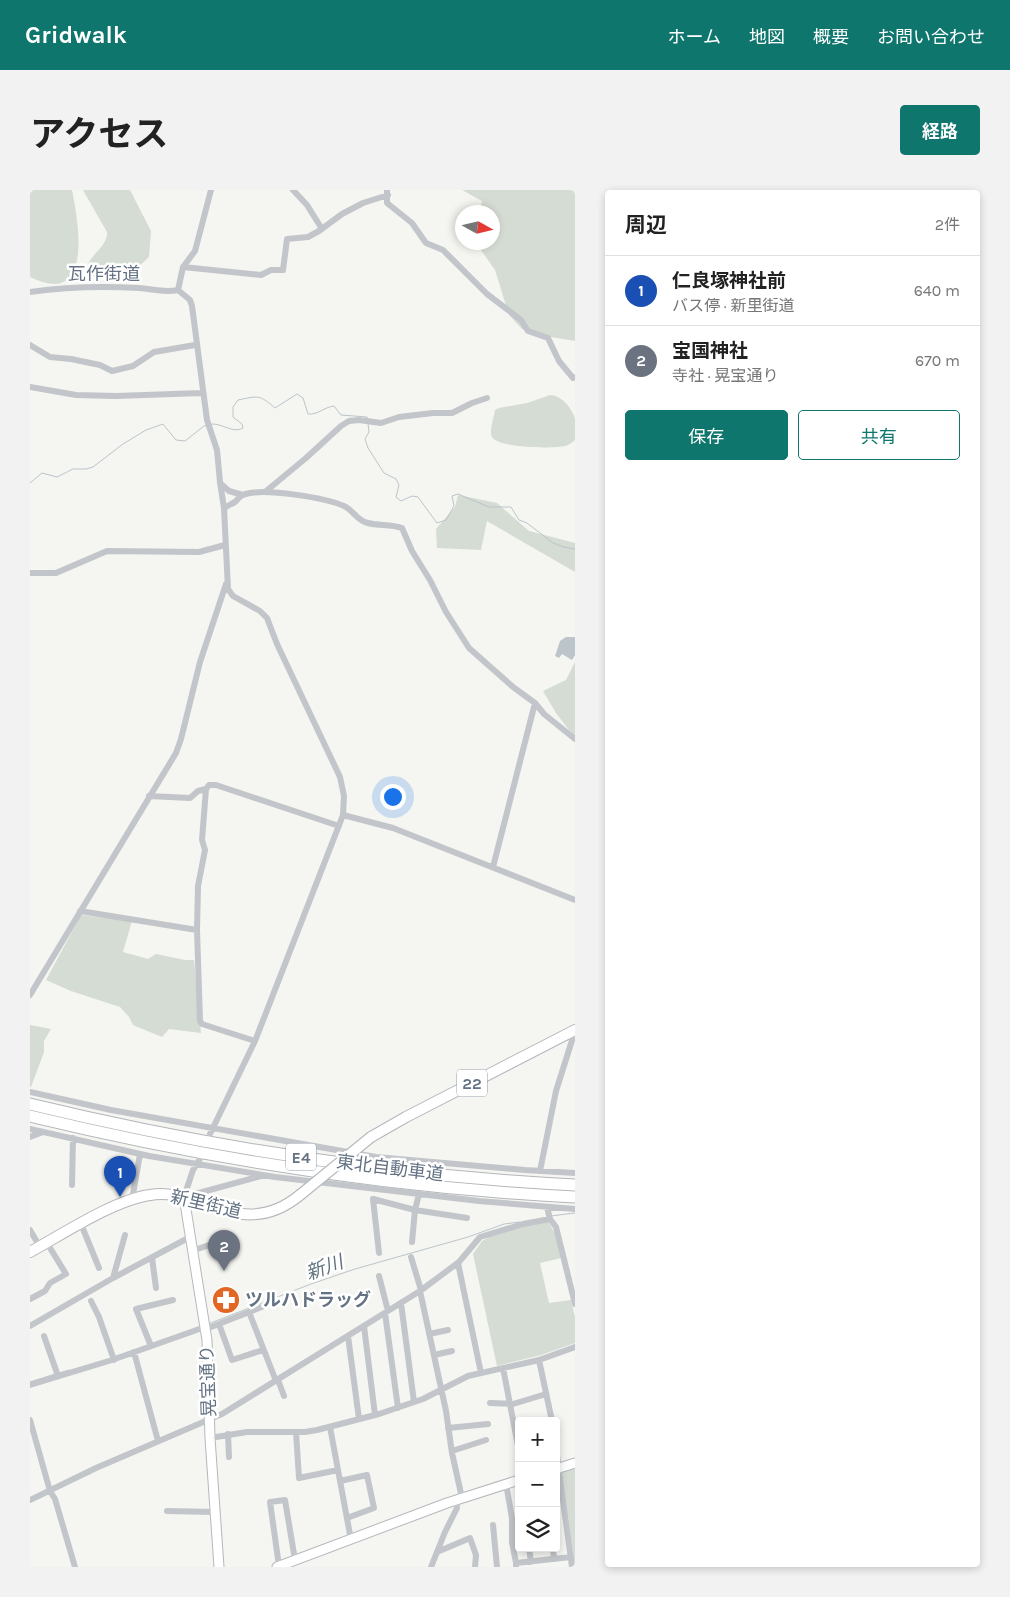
<!DOCTYPE html>
<html lang="ja">
<head>
<meta charset="utf-8">
<style>
	:root { --surface:#fff; --page:#f2f2f2; --text:#222; --muted:#767676; --line:#e0e0e0; --accent:#0f766e }
	body { margin:0; font-family:Karla,"Noto Sans JP",sans-serif; background:var(--page); color:var(--text) }
	.controls { position:absolute; right:15px; bottom:15px; display:grid; overflow:hidden; border-radius:5px; box-shadow:0 2px 8px #0003 }
	.controls button { width:45px; height:45px; display:grid; place-items:center; padding:0; border:0; border-bottom:1px solid var(--line); background:var(--surface); color:var(--text); font:25px sans-serif }
	.compass { position:absolute; left:425px; top:15px; width:45px; height:45px; border-radius:50%; background:var(--surface); box-shadow:0 2px 8px #0003; rotate:98deg }
	.you { position:absolute; left:362px; top:606px; width:18px; height:18px; margin:-12px; border:4px solid #fff; border-radius:50%; background:#1a73e8; box-shadow:0 0 0 8px #1a73e833 }
	.badge { display:grid; place-items:center; width:32px; height:32px; border-radius:50%; background:var(--accent); color:#fff; font-size:16px; font-weight:700 }
	.pin { position:absolute; translate:-50% -41px; filter:drop-shadow(0 1px 2px #0008) }
	.pin::after { content:''; position:absolute; top:26px; width:18px; height:15px; background:inherit; clip-path:polygon(0 0,100% 0,50% 100%) }
	.list { margin:0; padding:0; list-style:none }
	h2 { display:flex; justify-content:space-between; align-items:center; height:65px; margin:0; padding:0 20px; font-size:21px }
	h2 small { font-size:16px; font-weight:400; color:var(--muted) }
	.list li { display:grid; grid-template-columns:32px 1fr auto; gap:15px; align-items:center; box-sizing:border-box; height:70px; padding:0 20px; border-top:1px solid var(--line) }
	.list b { display:block; font-size:19px; white-space:nowrap }
	.list p { margin:0; font-size:16px; white-space:nowrap; color:var(--muted) }
	.list em { font-size:16px; font-style:normal; color:var(--muted) }
	.actions { display:flex; gap:10px; padding:15px 20px }
	.actions a { flex:1; padding:11px 0; border:1px solid var(--accent); border-radius:5px; text-align:center; font-size:18px; color:var(--accent) }
	.actions .main { background:var(--accent); color:#fff }
	.icon { flex:none; width:28px; height:28px; fill:none; stroke:currentColor; stroke-width:2; stroke-linecap:round; stroke-linejoin:round }
	.map { position:relative; flex:none; width:545px; height:1377px; overflow:hidden; border-radius:5px }
	header { display:flex; align-items:center; gap:30px; box-sizing:border-box; height:70px; padding:0 25px; background:var(--accent); color:#fff }
	header strong { font-size:24px }
	nav { display:flex; gap:28px; margin-inline-start:auto; font-size:18px }
	.intro { display:flex; align-items:center; justify-content:space-between; box-sizing:border-box; height:120px; padding:0 30px }
	h1 { margin:0; font-size:35px }
	.button { padding:12px 22px; border-radius:5px; background:var(--accent); color:#fff; font-size:18px; font-weight:700 }
	main { display:flex; gap:30px; padding:0 30px }
	aside { flex:1; background:var(--surface); border-radius:5px; box-shadow:0 2px 8px #0003 }
	.map>svg:first-child { display:block }
</style>
</head>
<body>
<header>
<strong>Gridwalk</strong>
<nav><a>ホーム</a><a>地図</a><a>概要</a><a>お問い合わせ</a></nav>
</header>
<div class="intro"><h1>アクセス</h1><a class="button">経路</a></div>
<main>
<div class="map">
<svg width="545" height="1377" viewBox="0 0 545 1377">
	<rect width="100%" height="100%" fill="#f5f5f1"/>
	<path fill="#d5dcd3" d="M0 0H42C46 21 59 83 31 93 21 96 9 91 0 87Z
		M53 0H100L121 41 119 67C112 74 103 81 93 85 82 90 52 92 59 72 65 62 78 54 77 42Z
		M432 0H545V151L515 146 492 139 479 125 465 80 446 53 462 52V22H449L452 11Z
		M520 205C531 205 543 219 545 229 545 236 545 244 545 250 542 253 539 255 535 256 523 259 468 258 462 247 459 241 464 227 465 220L469 218 497 213Z
		M428 305 467 313 499 341 545 353V382L457 331 451 360 407 358 406 339 425 317Z
		M545 472V548L526 523 513 501 536 490Z
		M51 725 102 731 93 762 118 769 126 764 155 770H164L171 843 139 839 132 847 103 835 99 827 90 817 41 801 16 790Z
		M0 835 21 839 14 851V862L1 897H0Z
		M518 1031 529 1051 531 1068 510 1073 519 1113 541 1110 545 1127V1153L511 1165 467 1176 443 1064 452 1051 466 1043Z
		M545 1276V1377L532 1280Z"/>
	<path fill="#bbc5ca" d="M536 447H545V465L542 470 532 464 529 468 525 466 530 451Z"/>
	<g fill="none" stroke-linecap="round" stroke-linejoin="round">
		<path stroke="#bbc5ca" stroke-width="1" d="M338 233 339 242 335 249 338 258 354 283 366 289 369 295 366 307 371 311 382 306 388 307 407 333 416 330 424 316 422 306 428 304 459 317H481L489 330 497 333 523 353 534 357 545 359
			M181 234C192 233 203 244 213 238L212 234 203 227V217L208 210C228 206 229 204 245 218L267 204 273 208 278 224C288 225 294 217 304 216L311 225 337 227 338 229
			M0 293 12 283 27 287 43 279H56L63 277 93 254 116 240 133 234 146 250 155 251 174 236 177 235
			M521 1026 545 1023
			M178 1134 281 1094 325 1079 438 1047 474 1034 490 1032
			M29 1183 39 1180
			M0 1192 25 1184"/>
		<defs>
			<path id="secondary" d="M154 1007 177 1150 180 1248 189 1377
				M526 1279 545 1273
				M247 1377 417 1313 489 1290"/>
			<path id="primary" d="M341 947 376 927 545 840
				M0 1062C33 1044 84 1010 120 1005 138 1002 153 1007 169 1013 207 1026 236 1033 270 1005"/>
			<path id="highway" d="M0 914C178 957 362 986 545 995
				M0 926C178 969 362 998 545 1007"/>
		</defs>
		<use href="#secondary" stroke="#b4b9be" stroke-width="11"/>
		<use href="#primary" stroke="#b3b7bb" stroke-width="12"/>
		<use href="#highway" stroke="#b3b6ba" stroke-width="13"/>
		<path stroke="#c2c5c9" stroke-width="6" d="M263 0 277 15 292 39
			M357 0V13L382 33 396 53 413 60 457 104 491 130 498 141 518 148 529 171 543 188 545 187
			M153 77 231 85 241 80H253L257 49 278 47 289 41 312 24 333 13 358 5
			M148 100 160 110 162 116 177 230 187 260 190 292 194 318 198 399 203 406 230 421 237 428 247 454 310 587 314 606 313 625 225 851 180 944
			M148 100 153 77 165 61 181 0
			M0 102C35 97 73 96 109 98 123 99 134 103 148 100
			M0 155 20 167 41 169 70 175 82 181 103 176 124 162 165 155
			M0 197 46 205 86 206 172 203
			M190 293 199 301 213 305
			M235 302 276 268 311 236 319 231 329 230 351 233 369 227 403 223H422L442 213 457 208
			M194 318C198 316 201 314 205 312 207 310 210 306 213 305 232 297 298 308 316 317 324 322 328 331 338 333 349 336 360 334 372 338L382 361 400 390 416 422 439 458 483 497 505 513 514 524 545 549
			M0 383H26L77 361 169 362 195 355
			M176 599 172 650 175 660 168 696 167 740 170 831 172 834 225 851
			M119 606 160 608 168 601 176 599 179 595H186L309 636
			M313 625 363 638 545 710
			M463 677 505 513
			M50 721 167 740
			M0 805 146 563 151 549 170 472 196 394
			M0 902 81 920 346 967 495 980 545 983
			M0 939 119 966 245 987 449 1011 545 1019
			M0 947 13 942
			M170 969 163 980 154 1007 231 986
			M510 981 526 901 545 841
			M42 995 43 948
			M102 1010 110 964
			M517 1017 520 1029 526 1037 545 1114
			M51 1034 69 1078
			M0 1040 10 1057
			M382 1052 385 1020 437 1028
			M162 1061 179 1055 199 1051
			M349 1063 343 1009 385 1020 389 1004
			M381 1067 391 1100
			M122 1068 126 1098
			M428 1073 451 1183
			M349 1086 358 1121
			M83 1088 95 1045
			M390 1101 416 1221 422 1263 432 1308
			M0 1109 15 1101 20 1093 36 1084 17 1053
			M61 1111 69 1127 84 1170
			M371 1113 384 1212
			M219 1122 246 1191
			M355 1123 368 1218
			M189 1134 202 1170 233 1160
			M0 1136 83 1088 160 1047
			M334 1136 345 1225
			M176 1139 234 1116
			M399 1144 418 1140
			M14 1146 28 1186
			M318 1146 329 1229
			M121 1156 106 1119 143 1110
			M104 1162 128 1251
			M404 1165 422 1161
			M509 1170 522 1231
			M473 1178 489 1261
			M248 1190 254 1206
			M0 1195 82 1170 175 1137
			M460 1213 483 1214 516 1204
			M0 1230 20 1301 25 1309 45 1377
			M300 1237 321 1350
			M418 1238 458 1234
			M266 1242 269 1288 308 1280
			M198 1244 199 1267
			M180 1248 217 1242H275L287 1240 349 1224 393 1209 438 1186 509 1170 545 1157
			M526 1258 542 1377
			M422 1261 456 1250
			M310 1291 337 1285 344 1318 317 1328
			M476 1294 482 1328V1352L486 1373
			M0 1310 66 1278 192 1224 390 1101 429 1072 450 1047 493 1034 520 1029
			M137 1321 185 1322
			M463 1335 467 1377
			M499 1358 501 1372
			M523 1358 524 1369
			M407 1362 440 1348 446 1365 445 1377
			M249 1376 240 1312 255 1310 265 1370
			M401 1377 415 1342 427 1318 426 1310
			M486 1377V1373L541 1367"/>
		<use href="#secondary" stroke="#fff" stroke-width="9"/>
		<use href="#primary" stroke="#fff" stroke-width="10"/>
		<use href="#highway" stroke="#fff" stroke-width="11"/>
		<defs>
			<path id="primary-bridge" d="M270 1005 341 947"/>
		</defs>
		<use href="#primary-bridge" stroke="#b3b7bb" stroke-width="12" stroke-linecap="butt"/>
		<use href="#primary-bridge" stroke="#fff" stroke-width="10"/>
	</g>
	<defs>
		<symbol id="pharmacy-disc" viewBox="-11 -11 22 22"><circle r="9.5" fill="#e26624" stroke="#fff"/><path d="M-2-6h4v4h4v4h-4v4h-4v-4h-4v-4h4Z" fill="#fff"/></symbol>
	</defs>
	<g fill-rule="evenodd">
		<use href="#pharmacy-disc" x="180" y="1094" width="32" height="32"/>
	</g>
	<g text-anchor="middle" stroke-width="5" stroke-linejoin="round" paint-order="stroke">
		<g fill="#fff" stroke="#929ca8" stroke-width="1">
			<rect x="427" y="879.5" width="30" height="27" rx="4"/>
			<rect x="256" y="953.5" width="30" height="27" rx="4"/>
		</g>
		<g font-size="16" font-weight="bold" fill="#647283">
			<text x="442" y="899">22</text>
			<text x="271" y="973">E4</text>
		</g>
		<g font-size="18" fill="#647283" stroke="#fff">
			<text x="74" y="90">瓦作街道</text>
			<text transform="translate(360 978) rotate(7)" y="6">東北自動車道</text>
			<text transform="translate(176 1014) rotate(13)" y="6">新里街道</text>
			<text transform="translate(178 1191) rotate(-92)" y="6">晃宝通り</text>
		</g>
		<g font-size="18" font-weight="bold" fill="#647283" stroke="#fff" text-anchor="start">
			<text x="215" y="1116">ツルハドラッグ</text>
		</g>
		<g font-size="19" font-style="italic" fill="#60737f" stroke="#fff">
			<text transform="translate(294 1077) rotate(-20)" y="7">新川</text>
		</g>
	</g>
</svg>
<div class="controls">
<button>+</button>
<button>−</button>
<button><svg class="icon" aria-label="layers" viewBox="0 0 24 24"><path d="M12 4l9 5-9 5-9-5zM3 14l9 5 9-5"/></svg></button>
</div>
<svg class="compass" viewBox="-18 -18 36 36"><path d="M0-13l5 13h-10z" fill="#e53935"/><path d="M0 13l5-13h-10z" fill="#767676"/></svg>
<div class="you"></div>
<div class="pin badge" style="left:90px;top:1007px;background:#1a4fb4">1</div>
<div class="pin badge" style="left:194px;top:1081px;background:#6b7280">2</div>
</div>
<aside>
<h2>周辺<small>2件</small></h2>
<ul class="list">
<li><span class="badge" style="background:#1a4fb4">1</span><div><b>仁良塚神社前</b><p>バス停 · 新里街道</p></div><em>640 m</em></li>
<li><span class="badge" style="background:#6b7280">2</span><div><b>宝国神社</b><p>寺社 · 晃宝通り</p></div><em>670 m</em></li>
</ul>
<div class="actions"><a class="main">保存</a><a>共有</a></div>
</aside>
</main>
</body>
</html>
